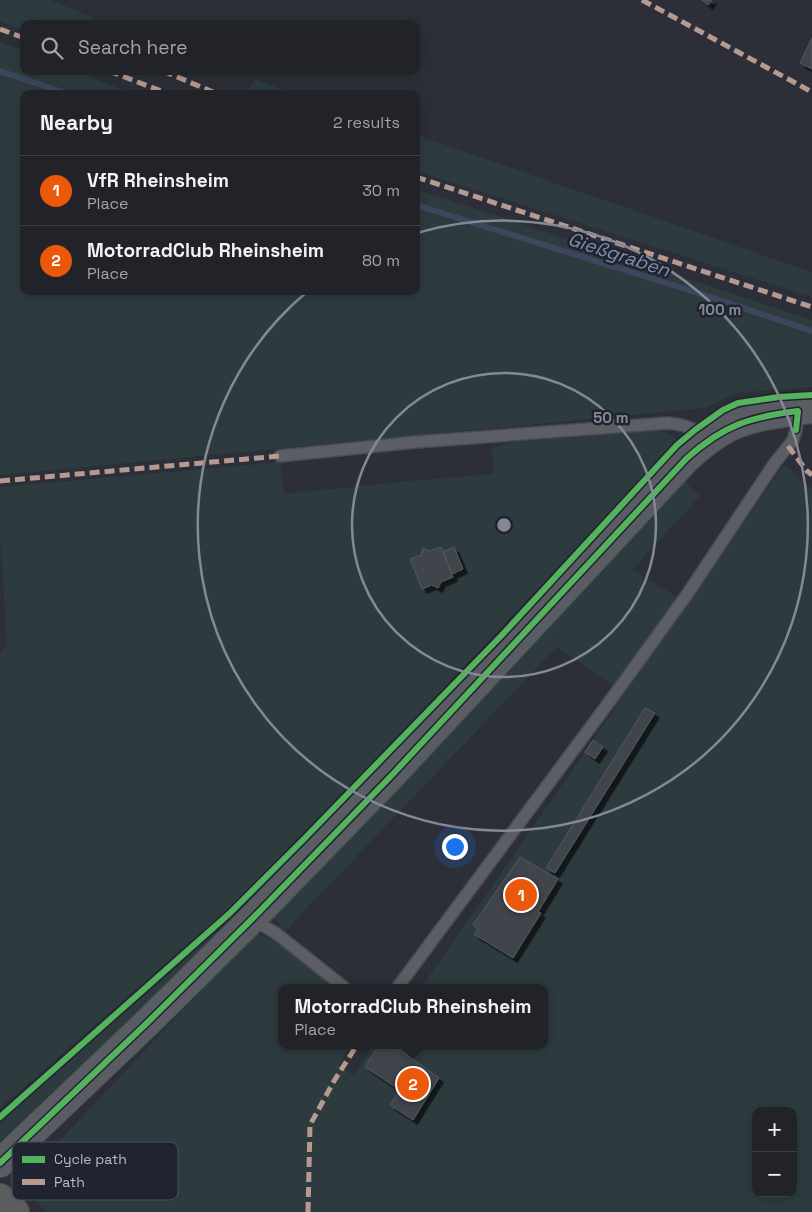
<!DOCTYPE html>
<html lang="en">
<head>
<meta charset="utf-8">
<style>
	:root { --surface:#212329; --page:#2d2f35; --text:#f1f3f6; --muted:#a2a4a8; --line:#3e4046; --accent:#ea580c }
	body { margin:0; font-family:"Space Grotesk",sans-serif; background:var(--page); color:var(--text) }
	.controls { position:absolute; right:15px; bottom:15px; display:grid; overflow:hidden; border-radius:10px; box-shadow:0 2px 12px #0003 }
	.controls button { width:45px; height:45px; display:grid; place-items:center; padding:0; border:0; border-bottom:1px solid var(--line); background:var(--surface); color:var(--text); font:25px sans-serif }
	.you { position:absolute; left:454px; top:846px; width:18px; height:18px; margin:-12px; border:4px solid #fff; border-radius:50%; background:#1a73e8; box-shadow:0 0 0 8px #1a73e833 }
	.badge { display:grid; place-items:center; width:32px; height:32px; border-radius:50%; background:var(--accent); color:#fff; font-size:16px; font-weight:700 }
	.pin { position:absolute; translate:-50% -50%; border:2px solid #fff; box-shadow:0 1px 5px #0006 }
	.popup { position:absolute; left:278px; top:984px; width:270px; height:65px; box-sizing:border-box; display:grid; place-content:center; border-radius:10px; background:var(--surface); filter:drop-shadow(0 1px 4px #0005); font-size:16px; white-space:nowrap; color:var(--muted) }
	.popup b { font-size:19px; color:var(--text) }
	.popup::after { content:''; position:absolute; left:50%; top:100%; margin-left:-10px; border:10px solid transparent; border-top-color:var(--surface) }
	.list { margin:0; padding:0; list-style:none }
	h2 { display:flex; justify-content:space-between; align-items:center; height:65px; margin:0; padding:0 20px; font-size:21px }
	h2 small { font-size:16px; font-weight:400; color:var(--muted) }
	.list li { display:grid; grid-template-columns:32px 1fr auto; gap:15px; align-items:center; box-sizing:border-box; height:70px; padding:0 20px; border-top:1px solid var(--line) }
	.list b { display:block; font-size:19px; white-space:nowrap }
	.list p { margin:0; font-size:16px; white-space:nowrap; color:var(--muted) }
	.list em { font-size:16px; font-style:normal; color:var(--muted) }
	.icon { flex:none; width:28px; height:28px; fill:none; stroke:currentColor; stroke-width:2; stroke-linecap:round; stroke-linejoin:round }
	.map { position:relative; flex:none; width:812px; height:1212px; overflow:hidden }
	.search { position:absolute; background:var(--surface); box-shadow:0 2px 12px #0003; left:20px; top:20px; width:400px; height:55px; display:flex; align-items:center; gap:12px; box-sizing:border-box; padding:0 18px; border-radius:10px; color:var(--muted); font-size:19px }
	.panel { position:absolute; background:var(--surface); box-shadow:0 2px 12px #0003; left:20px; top:90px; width:400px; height:205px; border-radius:10px }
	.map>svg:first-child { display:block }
</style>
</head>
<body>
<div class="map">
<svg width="812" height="1212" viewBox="0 0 812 1212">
	<defs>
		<filter id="shadow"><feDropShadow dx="4.5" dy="4.5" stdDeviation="0" flood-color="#0009"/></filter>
	</defs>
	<rect width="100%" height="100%" fill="#2c2f37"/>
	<path fill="#2d3b3f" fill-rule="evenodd" d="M0 0H50L94 18 92 24H24V31L0 21Z
		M0 42 24 51V71H76L133 94H24V291H416V189L812 320V387L737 393 704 408 0 475Z
		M254 79 296 94H248Z
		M416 135 812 272V297L416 171Z
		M659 430 674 437 676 442 479 651 333 803 227 910 0 1108V654L7 644 0 534V487L280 462 284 494 419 480 494 474 492 448 514 442Z
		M784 465 812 488V1212H46L30 1194 37 1165 255 933 274 940 334 988H282V1045H351L339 1065 354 1076 373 1045H544V988H421L516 852 668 631ZM756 1111H793V1193H756Z
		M683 480 700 496 632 570 677 597 613 685 557 647 285 931 272 915Z
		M220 928 189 964 0 1141V1120L145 995Z"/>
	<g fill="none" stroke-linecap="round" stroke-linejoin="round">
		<path stroke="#3d465e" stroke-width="6" d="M0 71 69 94
			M416 205 692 291 812 331"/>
	</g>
	<path fill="#41444b" stroke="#54575f" filter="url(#shadow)" d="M702 0H712L708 5Z
		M812 38V69L800 63Z
		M441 547 453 577 441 582 438 588 432 585 422 589 410 559 421 555 423 548 429 551Z
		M454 547 463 569 452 574 443 552Z
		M645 708 655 713 555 873 546 868Z
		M593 740 603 747 595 759 585 752Z
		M520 857 558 879 538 912 541 913 513 958 474 934 478 929 473 925Z
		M379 1045H393L439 1078 413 1120 390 1105 400 1090 365 1067Z"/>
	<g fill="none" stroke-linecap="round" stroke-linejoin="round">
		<defs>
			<path id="lane" d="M280 456 416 442 668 423C687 425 694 429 710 439
				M252 919 277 934 345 988
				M397 988 618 690 688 593 774 464 793 440 796 430 798 411"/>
			<path id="secondary" d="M0 1163 148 1022 252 919 392 775 687 458C701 446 715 434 732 426 757 415 785 413 812 409"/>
			<path id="highway" d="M0 1198 15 1212"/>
		</defs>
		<use href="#lane" stroke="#484a50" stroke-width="14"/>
		<use href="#secondary" stroke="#484a50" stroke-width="30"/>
		<use href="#highway" stroke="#494b53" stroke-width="30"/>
		<use href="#lane" stroke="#5c5e65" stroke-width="11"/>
		<use href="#secondary" stroke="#5a5c63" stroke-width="28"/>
		<use href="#highway" stroke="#5b5c5f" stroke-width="28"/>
		<path stroke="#b69a8f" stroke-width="5" stroke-dasharray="10 5" stroke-linecap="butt" d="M642 0 812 92
			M0 29 24 38
			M109 71 169 94
			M163 71 218 94
			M416 177 812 307
			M788 446 807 471 812 475
			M0 481 280 456
			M308 1212 310 1125 334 1081 357 1045"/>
		<defs>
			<path id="cycleway" d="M0 1117 230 913 303 840 502 635 677 445 695 430 723 410 738 403 779 397 812 395
				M0 1163 148 1022 252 919 392 775 687 458C724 425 750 417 798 411L796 430"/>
		</defs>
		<use href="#cycleway" stroke="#202431" stroke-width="9"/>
		<use href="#cycleway" stroke="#56b35d" stroke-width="6"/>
	</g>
	<g fill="none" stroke="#868995" stroke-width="2.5">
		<circle cx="504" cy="525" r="152"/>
		<path d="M417 233A305 305 0 1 1 308 291"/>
	</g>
	<g text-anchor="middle" stroke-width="5" stroke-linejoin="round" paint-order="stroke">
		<g font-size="19" font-style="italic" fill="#828daa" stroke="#202431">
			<text transform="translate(619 254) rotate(18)" y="7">Gießgraben</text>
		</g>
	</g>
	<rect x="12" y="1142" width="166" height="58" rx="8" fill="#202431" stroke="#4d515e" stroke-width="1"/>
	<rect x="22" y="1156" width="23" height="7" fill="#56b35d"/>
	<rect x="22" y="1179" width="23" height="6" fill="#b69a8f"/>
	<g font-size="14" fill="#b7bac7">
		<text x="54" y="1164">Cycle path</text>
		<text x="54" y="1187">Path</text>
	</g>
	<circle cx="504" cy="525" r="8" fill="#868995" stroke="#202431" stroke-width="2.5"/>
	<g font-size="15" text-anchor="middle" font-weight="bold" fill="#868995" stroke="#202431" stroke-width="5" stroke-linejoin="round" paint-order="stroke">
		<text x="720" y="315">100 m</text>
		<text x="611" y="423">50 m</text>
	</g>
</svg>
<div class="controls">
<button>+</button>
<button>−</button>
</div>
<div class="you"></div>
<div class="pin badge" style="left:521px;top:895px">1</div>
<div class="pin badge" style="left:413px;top:1084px">2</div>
<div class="popup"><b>MotorradClub Rheinsheim</b>Place</div>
<div class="search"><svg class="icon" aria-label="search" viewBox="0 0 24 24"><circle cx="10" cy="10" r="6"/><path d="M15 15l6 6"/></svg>Search here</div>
<section class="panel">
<h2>Nearby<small>2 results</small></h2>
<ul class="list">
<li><span class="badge">1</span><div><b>VfR Rheinsheim</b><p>Place</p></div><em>30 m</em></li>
<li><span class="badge">2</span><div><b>MotorradClub Rheinsheim</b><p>Place</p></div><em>80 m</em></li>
</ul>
</section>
</div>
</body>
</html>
